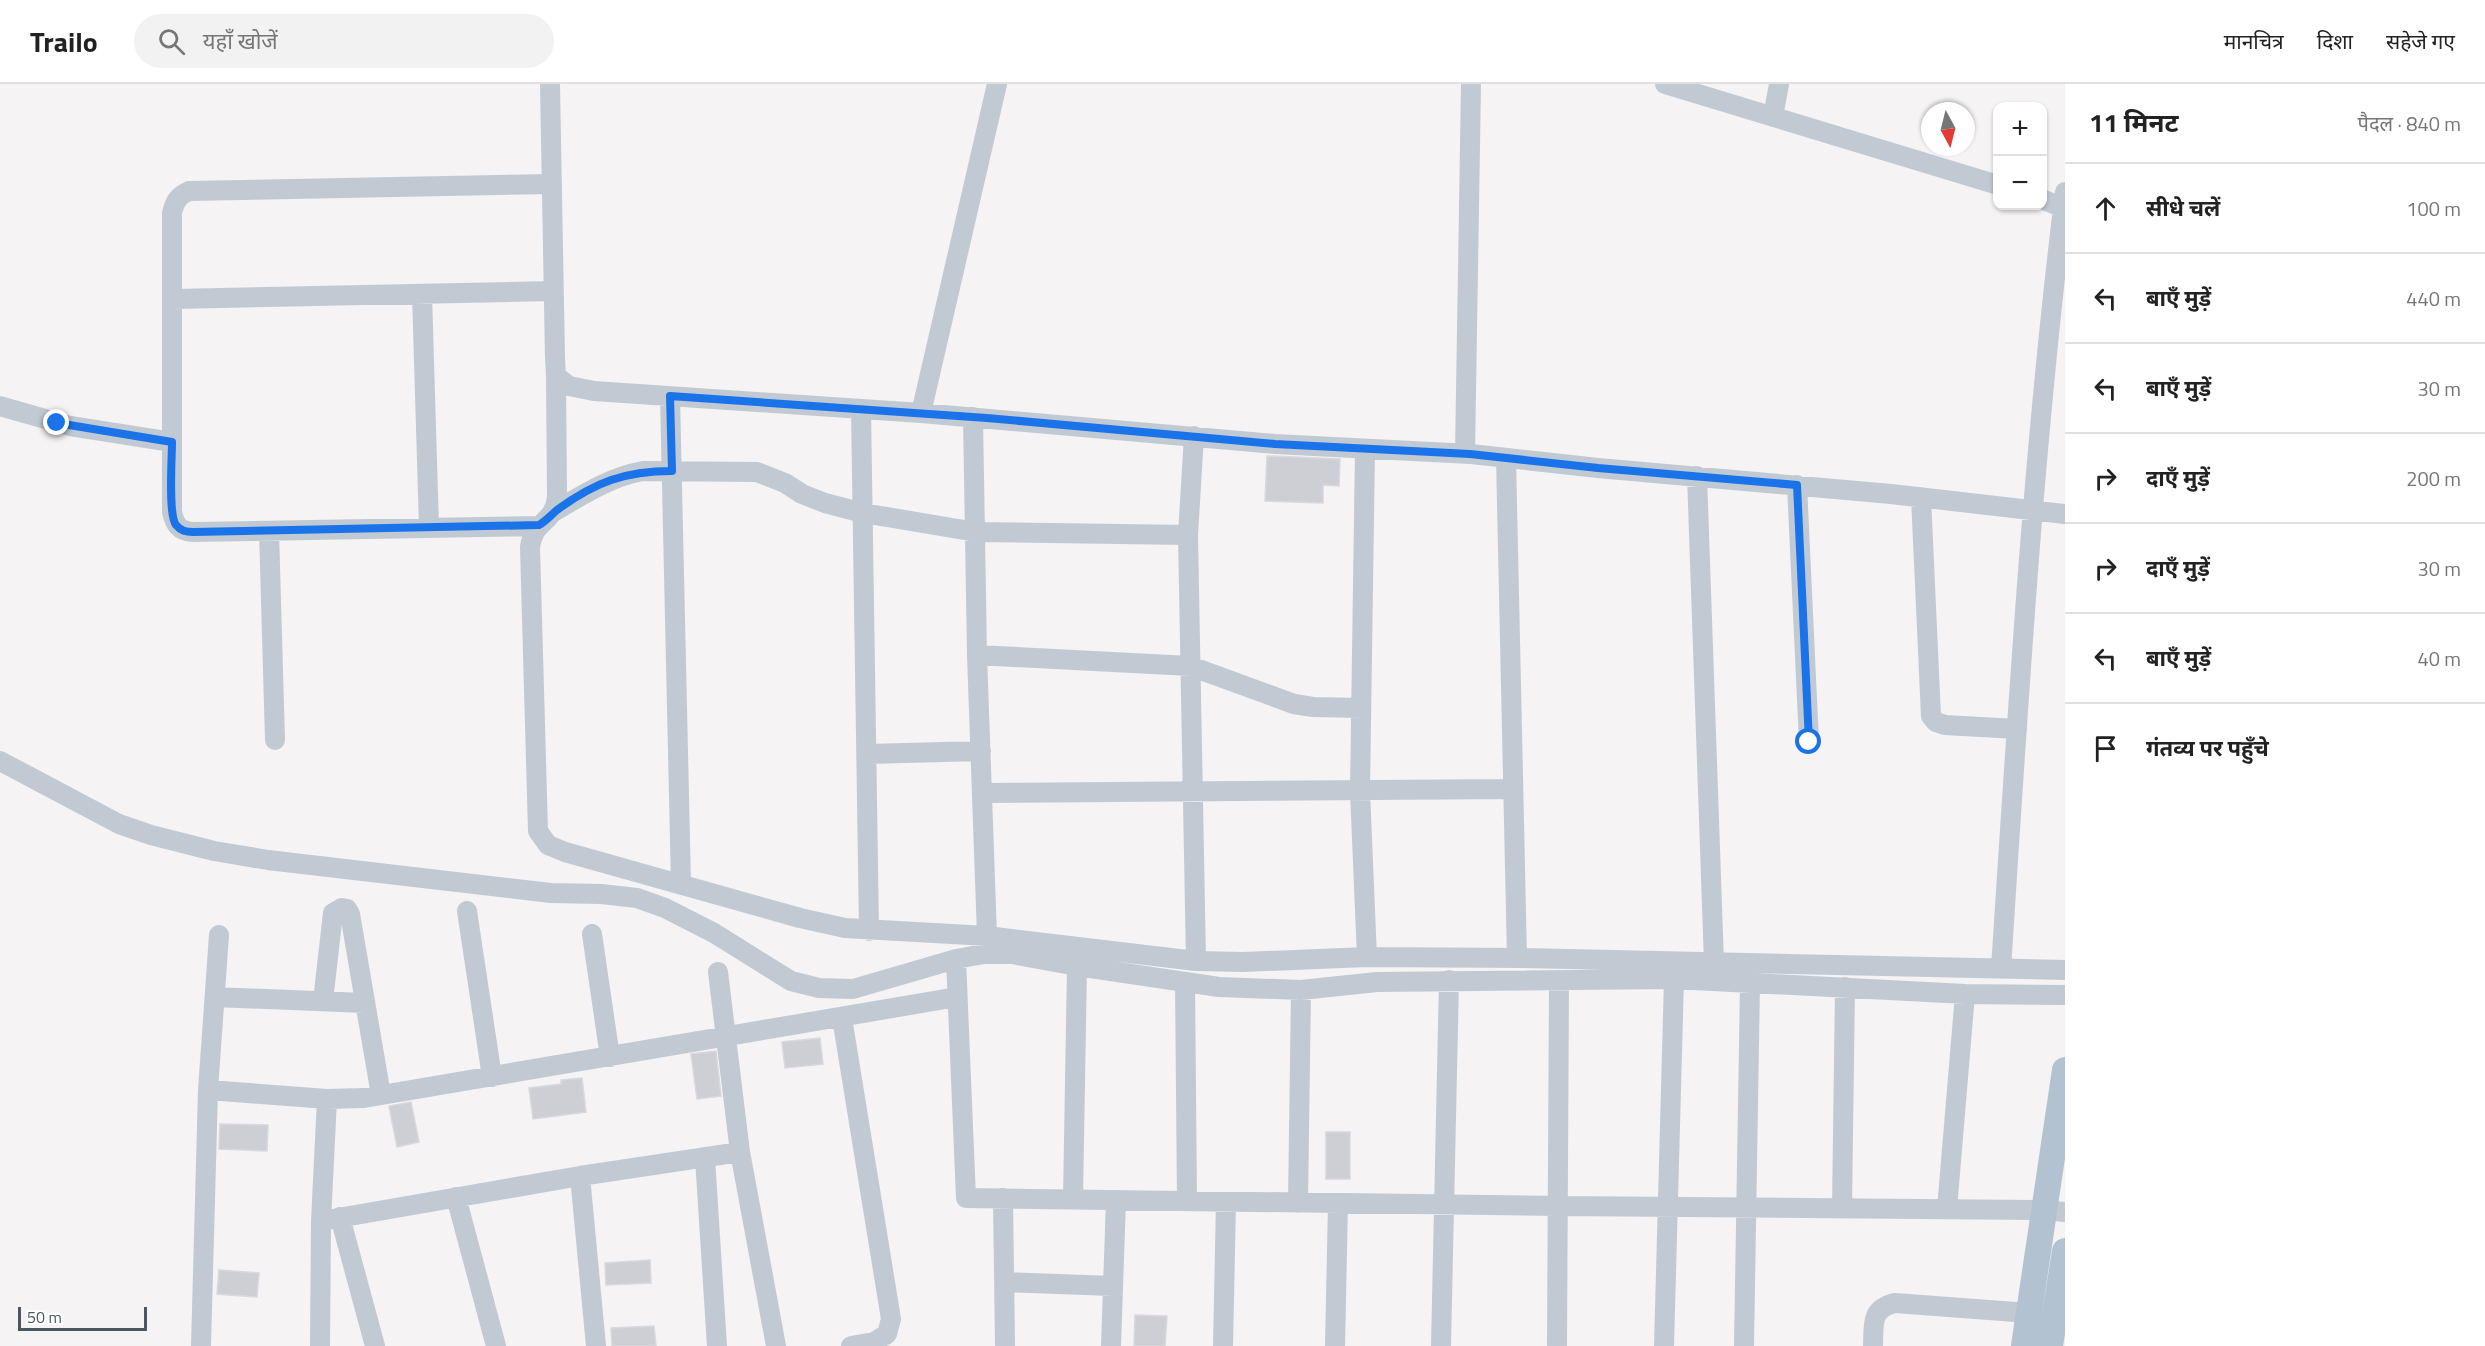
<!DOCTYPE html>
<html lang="hi">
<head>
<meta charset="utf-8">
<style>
	:root { --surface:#fff; --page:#f2f2f2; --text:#222; --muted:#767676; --line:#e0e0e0 }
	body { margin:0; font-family:"Titillium Web","Noto Sans Devanagari",sans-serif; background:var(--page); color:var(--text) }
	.controls { position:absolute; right:18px; top:18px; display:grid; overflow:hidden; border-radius:12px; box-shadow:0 2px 4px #0004 }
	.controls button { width:54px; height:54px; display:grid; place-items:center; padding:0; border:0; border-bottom:2px solid var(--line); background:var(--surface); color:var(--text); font:30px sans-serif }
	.compass { position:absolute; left:1921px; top:18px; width:54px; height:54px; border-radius:50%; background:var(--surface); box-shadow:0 2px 4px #0004; rotate:173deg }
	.scale { position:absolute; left:18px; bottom:15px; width:129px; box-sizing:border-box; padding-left:6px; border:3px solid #4a5661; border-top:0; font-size:16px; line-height:21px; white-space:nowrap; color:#4a5661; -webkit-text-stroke:4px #fff; paint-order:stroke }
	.stop { position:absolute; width:18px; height:18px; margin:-14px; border:4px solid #1a73e8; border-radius:50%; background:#fff }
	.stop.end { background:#1a73e8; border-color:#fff; box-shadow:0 2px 6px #0008 }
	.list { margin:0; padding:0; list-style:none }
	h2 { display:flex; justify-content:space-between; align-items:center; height:78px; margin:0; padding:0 24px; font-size:26px }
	h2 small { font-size:20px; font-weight:400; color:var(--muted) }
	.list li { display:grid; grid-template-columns:39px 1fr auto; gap:18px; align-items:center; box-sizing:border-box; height:90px; padding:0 24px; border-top:2px solid var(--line) }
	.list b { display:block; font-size:22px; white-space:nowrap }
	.list em { font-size:20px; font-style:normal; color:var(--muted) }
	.icon { flex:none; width:33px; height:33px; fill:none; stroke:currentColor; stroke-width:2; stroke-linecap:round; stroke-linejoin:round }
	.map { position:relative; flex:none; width:2065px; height:1262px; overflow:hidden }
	header { display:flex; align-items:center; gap:36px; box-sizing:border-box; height:84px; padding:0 30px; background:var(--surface); border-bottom:2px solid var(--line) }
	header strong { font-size:28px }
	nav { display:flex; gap:33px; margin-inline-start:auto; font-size:21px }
	.search { width:420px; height:54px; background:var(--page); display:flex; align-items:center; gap:15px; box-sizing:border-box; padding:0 21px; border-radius:33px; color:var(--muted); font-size:22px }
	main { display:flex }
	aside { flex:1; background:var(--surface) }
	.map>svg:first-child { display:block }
</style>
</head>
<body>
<header>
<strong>Trailo</strong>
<div class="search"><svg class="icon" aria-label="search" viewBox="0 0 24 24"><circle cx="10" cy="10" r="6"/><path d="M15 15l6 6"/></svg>यहाँ खोजें</div>
<nav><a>मानचित्र</a><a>दिशा</a><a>सहेजे गए</a></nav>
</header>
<main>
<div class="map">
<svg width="2065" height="1262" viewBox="0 0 2065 1262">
	<rect width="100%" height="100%" fill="#f5f3f3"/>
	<path fill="#cdcfd5" stroke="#d7d9de" stroke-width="1.5" d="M1267 372 1340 375 1339 402 1323 401V419L1265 417Z
		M820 954 823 980 785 984 782 958Z
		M716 967 721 1012 697 1015 691 970Z
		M582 994 586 1028 533 1035 529 1004 561 1000V996Z
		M411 1018 419 1058 397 1063 389 1022Z
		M220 1040 268 1041 267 1067 219 1065Z
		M1326 1048H1350V1095H1326Z
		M650 1176 651 1199 606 1201 605 1179Z
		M219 1186 259 1189 257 1213 217 1210Z
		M1135 1231 1167 1232 1165 1262H1134Z
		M654 1242 656 1262H612L611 1244Z"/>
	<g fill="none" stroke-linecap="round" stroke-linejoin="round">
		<path stroke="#c1cad2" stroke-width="20" d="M550 0 555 274 556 292 569 302 594 307 921 329 1275 360 1471 370 1598 384 1891 410 2065 430
			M1665 0 1998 101
			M1773 33 1779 0
			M2042 115 2063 124
			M422 210 429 444
			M173 215 554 207
			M556 292 557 414C553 441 534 435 530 463L538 747 548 761 565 768 800 834 845 844 987 852 1196 877 1243 878 1367 873 1521 874 2065 886
			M670 312 681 801
			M0 322 70 342 172 358
			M861 325 869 847
			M921 329 997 0
			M973 333 977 571 987 852
			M1194 352 1188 451 1196 877
			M1365 365 1360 707 1367 873
			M1465 370 1471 0
			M1506 374 1517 874
			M1697 392 1714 879
			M1797 401 1809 658
			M1921 413 1931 632 1936 638 1945 641 2017 645
			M555 427C584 410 610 393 643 387L757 388 785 399 802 410 825 419 863 429 976 448 1188 451
			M539 442 193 448C179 447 175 441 172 428V129C175 117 178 112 189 107L552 100
			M269 447 275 656
			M977 571 1190 582 1294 620 1313 623 1361 624
			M867 670 981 667
			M0 677 119 740 151 751 214 767 268 776 551 809 601 810 637 814 665 824 714 849 791 897 819 904 853 905 956 875 984 870H1012L1077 882 1219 903 1301 906 1377 898 1674 895 1965 910 2065 911
			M982 709 1512 705
			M467 827 492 993
			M592 850 610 973
			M956 875 966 1114 1558 1122 2045 1126 2065 1128
			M2001 884C2018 625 2033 366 2065 108
			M718 888 740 1068 776 1262
			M1185 898 1187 1117
			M215 913 365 919
			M323 917 333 829 342 824 347 825 350 830 381 1011
			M842 934 891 1235 887 1250 874 1258 851 1262
			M208 1006 327 1015 364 1014 957 913
			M705 1074 717 1262
			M580 1092 596 1262
			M456 1113 496 1262
			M1003 1114 1005 1262
			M1073 1115 1077 882
			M1298 1119 1301 906
			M1842 1124 1845 903
			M1947 1125 1965 910
			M340 1133 375 1262
			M321 1137 580 1092 740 1068
			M1004 1198 1113 1202
			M201 1262 208 1006 219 851
			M320 1262 321 1137 327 1015
			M1111 1262 1116 1116
			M1223 1262 1226 1118
			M1335 1262 1338 1119
			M1441 1262 1449 896
			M1557 1262 1559 897
			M1664 1262 1674 895
			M1744 1262 1750 899
			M1873 1262C1874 1240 1870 1225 1895 1219L2029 1229"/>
		<path stroke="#b3c2d1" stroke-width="26" d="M2024 1262 2065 986
			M2050 1262 2065 1167"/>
	</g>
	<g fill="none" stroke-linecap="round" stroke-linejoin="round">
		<path stroke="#1a73e8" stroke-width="8" d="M57 339 172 358C172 374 168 431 176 441 181 447 186 448 193 448L539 441C546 437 551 431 557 426 595 398 625 387 672 387L670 312 987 334 1275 360 1470 370 1598 384 1797 401 1809 658"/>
	</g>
</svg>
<div class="controls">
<button>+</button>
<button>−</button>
</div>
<svg class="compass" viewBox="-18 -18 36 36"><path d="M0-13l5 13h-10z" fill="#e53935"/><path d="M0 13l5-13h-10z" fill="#767676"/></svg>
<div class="scale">50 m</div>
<div class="stop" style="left:1809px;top:658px"></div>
<div class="stop end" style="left:57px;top:339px"></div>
</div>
<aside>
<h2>11 मिनट<small>पैदल · 840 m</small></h2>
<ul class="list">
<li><svg class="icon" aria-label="ahead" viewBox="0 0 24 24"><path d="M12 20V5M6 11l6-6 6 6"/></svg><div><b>सीधे चलें</b></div><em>100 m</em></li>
<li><svg class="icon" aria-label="left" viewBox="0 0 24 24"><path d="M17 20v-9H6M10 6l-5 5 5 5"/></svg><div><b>बाएँ मुड़ें</b></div><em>440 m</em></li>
<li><svg class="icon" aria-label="left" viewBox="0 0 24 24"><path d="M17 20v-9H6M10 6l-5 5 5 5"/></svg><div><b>बाएँ मुड़ें</b></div><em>30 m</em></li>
<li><svg class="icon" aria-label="right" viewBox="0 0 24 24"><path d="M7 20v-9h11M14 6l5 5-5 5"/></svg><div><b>दाएँ मुड़ें</b></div><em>200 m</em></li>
<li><svg class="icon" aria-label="right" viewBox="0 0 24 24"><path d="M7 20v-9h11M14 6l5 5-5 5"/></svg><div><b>दाएँ मुड़ें</b></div><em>30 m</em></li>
<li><svg class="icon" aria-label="left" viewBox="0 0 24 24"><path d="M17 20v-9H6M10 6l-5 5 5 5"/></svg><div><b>बाएँ मुड़ें</b></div><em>40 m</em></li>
<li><svg class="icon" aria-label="arrive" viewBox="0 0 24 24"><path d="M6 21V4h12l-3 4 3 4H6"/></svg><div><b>गंतव्य पर पहुँचे</b></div></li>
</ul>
</aside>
</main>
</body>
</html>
